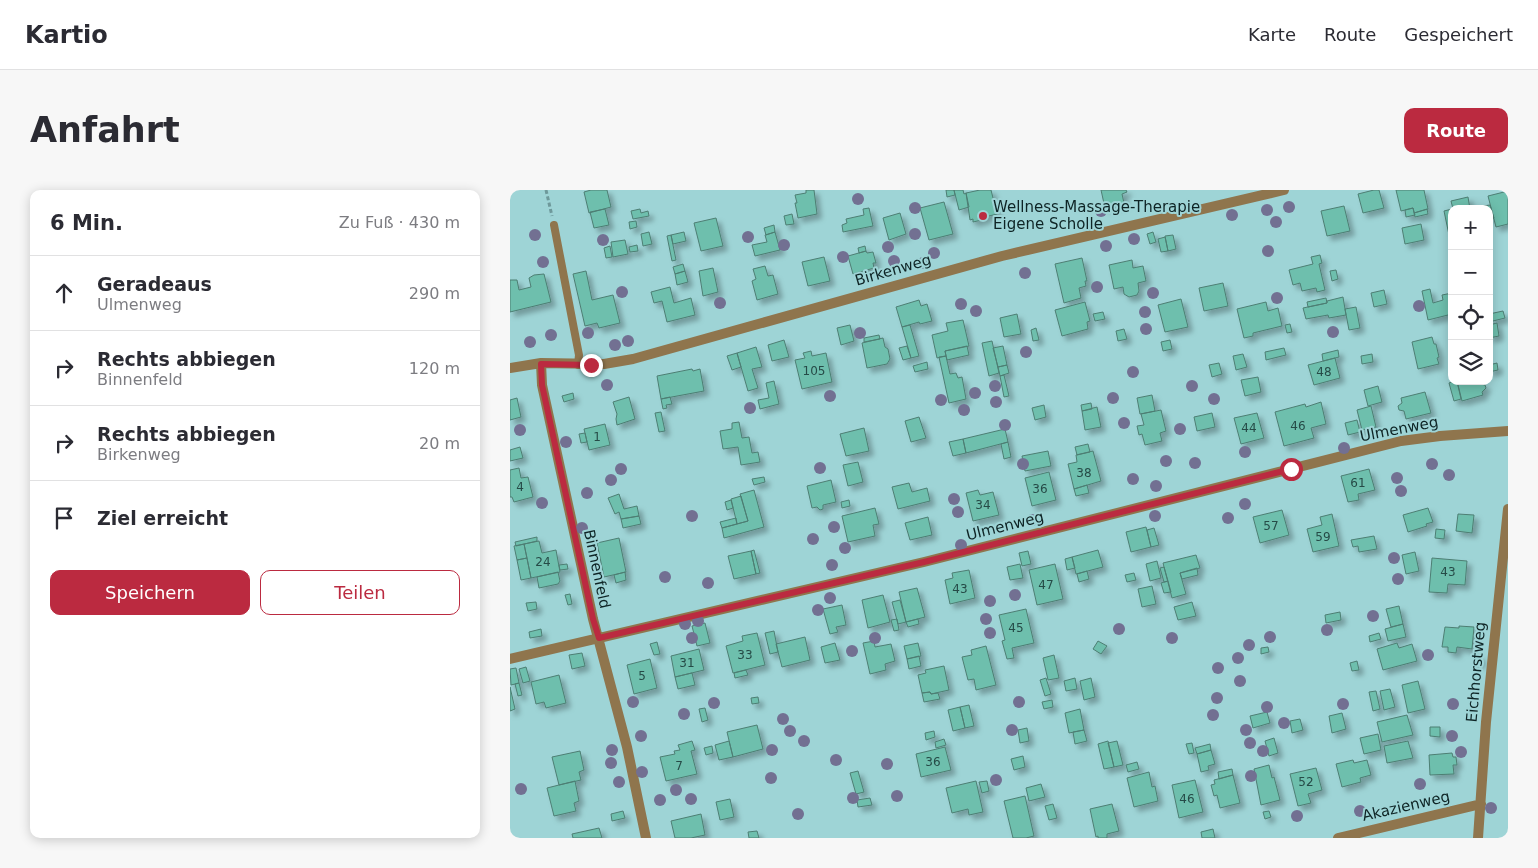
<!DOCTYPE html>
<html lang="de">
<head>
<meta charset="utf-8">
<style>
	:root { --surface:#fff; --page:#f7f7f7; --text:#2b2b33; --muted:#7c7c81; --line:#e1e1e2; --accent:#bb2a40 }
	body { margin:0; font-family:"DejaVu Sans",sans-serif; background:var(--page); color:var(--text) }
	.controls { position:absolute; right:15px; top:15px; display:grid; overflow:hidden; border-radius:10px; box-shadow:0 2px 12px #0003 }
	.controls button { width:45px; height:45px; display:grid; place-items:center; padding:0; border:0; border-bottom:1px solid var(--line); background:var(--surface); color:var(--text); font:25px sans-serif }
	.stop { position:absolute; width:15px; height:15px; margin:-11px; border:4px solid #bb2a40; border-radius:50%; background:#fff }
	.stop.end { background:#bb2a40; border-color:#fff; box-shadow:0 1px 5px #0008 }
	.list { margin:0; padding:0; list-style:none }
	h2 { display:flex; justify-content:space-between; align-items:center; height:65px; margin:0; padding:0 20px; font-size:21px }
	h2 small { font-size:16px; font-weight:400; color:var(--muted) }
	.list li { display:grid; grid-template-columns:32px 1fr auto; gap:15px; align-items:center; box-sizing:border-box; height:75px; padding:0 20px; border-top:1px solid var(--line) }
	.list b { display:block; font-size:19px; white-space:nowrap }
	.list p { margin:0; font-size:16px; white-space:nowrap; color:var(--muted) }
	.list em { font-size:16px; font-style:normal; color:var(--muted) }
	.actions { display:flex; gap:10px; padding:15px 20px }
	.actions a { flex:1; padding:11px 0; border:1px solid var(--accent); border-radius:10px; text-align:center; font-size:18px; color:var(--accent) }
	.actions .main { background:var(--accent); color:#fff }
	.icon { flex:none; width:28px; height:28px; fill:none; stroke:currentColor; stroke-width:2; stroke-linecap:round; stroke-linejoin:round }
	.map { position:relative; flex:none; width:998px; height:648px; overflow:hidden; border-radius:10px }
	header { display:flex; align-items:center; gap:30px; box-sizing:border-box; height:70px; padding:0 25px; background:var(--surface); border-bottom:1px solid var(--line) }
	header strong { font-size:24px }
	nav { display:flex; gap:28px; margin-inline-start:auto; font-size:18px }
	.intro { display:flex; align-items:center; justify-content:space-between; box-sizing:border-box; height:120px; padding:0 30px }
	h1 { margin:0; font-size:35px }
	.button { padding:12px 22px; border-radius:10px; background:var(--accent); color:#fff; font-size:18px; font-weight:700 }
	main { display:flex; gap:30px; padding:0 30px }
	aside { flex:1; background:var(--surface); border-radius:10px; box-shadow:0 2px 12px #0003 }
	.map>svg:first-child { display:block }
</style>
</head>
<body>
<header>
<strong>Kartio</strong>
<nav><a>Karte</a><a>Route</a><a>Gespeichert</a></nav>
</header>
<div class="intro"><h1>Anfahrt</h1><a class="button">Route</a></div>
<main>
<aside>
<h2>6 Min.<small>Zu Fuß · 430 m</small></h2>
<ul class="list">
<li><svg class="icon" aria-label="ahead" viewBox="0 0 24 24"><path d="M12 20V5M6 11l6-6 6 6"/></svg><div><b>Geradeaus</b><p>Ulmenweg</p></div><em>290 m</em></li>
<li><svg class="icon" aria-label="right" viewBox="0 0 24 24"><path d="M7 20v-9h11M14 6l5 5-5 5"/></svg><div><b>Rechts abbiegen</b><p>Binnenfeld</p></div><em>120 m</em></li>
<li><svg class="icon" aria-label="right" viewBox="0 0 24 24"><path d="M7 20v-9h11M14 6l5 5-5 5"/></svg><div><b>Rechts abbiegen</b><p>Birkenweg</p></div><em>20 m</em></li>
<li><svg class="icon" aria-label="arrive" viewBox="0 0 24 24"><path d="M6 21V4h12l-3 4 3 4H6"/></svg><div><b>Ziel erreicht</b></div></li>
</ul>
<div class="actions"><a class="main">Speichern</a><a>Teilen</a></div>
</aside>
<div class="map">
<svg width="998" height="648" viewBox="0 0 998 648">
	<defs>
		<filter id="shadow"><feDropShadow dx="4.5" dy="4.5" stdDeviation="2.5" flood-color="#0004"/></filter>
	</defs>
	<rect width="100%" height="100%" fill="#9ed4d6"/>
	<path fill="#6ebfad" stroke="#4d7e73" filter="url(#shadow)" d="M81 0H97L101 17 79 23 74 2Z
		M296 0H304L307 24 288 28 285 13H287L285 5 296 3Z
		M436 0H444L445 5 437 7Z
		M444 0H453L454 4 456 3 459 17 449 20Z
		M470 0H481L487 24 475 27 476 29 463 32V29L460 30 456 3Z
		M591 0H616L617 2 612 4 614 13 595 18Z
		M864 0H869L874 18 853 23 848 4Z
		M886 0H914L918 19 904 23 903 18 891 21Z
		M998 1V34L986 37 978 6Z
		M958 7 960 19H943L941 11Z
		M434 12 443 44 419 50 410 18Z
		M980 15 984 28 979 29V19H974L973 16Z
		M834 16 840 41 817 46 811 21Z
		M359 18 363 36 333 42 332 35 337 33 336 29 354 25 353 19Z
		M903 18 905 25 896 27 895 20Z
		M95 19 99 35 84 38 80 22Z
		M130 19 131 23 138 21 139 26 123 29 121 21Z
		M917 19 918 24 905 27 904 23Z
		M942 19V45H939L934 21Z
		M390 23 396 44 379 50 373 28Z
		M282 24 284 34 276 35 274 26Z
		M206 28 213 56 191 61 184 33Z
		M126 31 127 37 120 39 119 32Z
		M911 34 914 50 895 54 892 38Z
		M264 35 265 42 256 45 254 38Z
		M139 42 142 54 133 56 131 44Z
		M174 42 176 51 163 54 161 45Z
		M265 42 270 60 245 66 242 55 257 52 255 45Z
		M643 42 646 52 640 54 637 44Z
		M161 45 166 70 162 71 157 46Z
		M663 45 666 59 658 61 655 46Z
		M655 47 658 61 651 62 648 49Z
		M115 50 118 64 103 67 101 52Z
		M127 55 128 61 120 62 119 57Z
		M100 56 102 67 96 68 94 58Z
		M355 56 356 61 349 63 348 58Z
		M356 61 357 63 363 62 366 73H363L364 78 343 84 338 66Z
		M810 65 812 73 809 74 815 100 807 102 806 98 792 101 790 93 783 95 779 80 803 74 801 67Z
		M314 67 320 91 298 96 292 72Z
		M572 68 577 91H575L576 96 569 98 571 108 554 113 545 74Z
		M622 70 623 78 633 76 636 91 628 93 629 101 627 105 619 107 614 104 613 97 604 99 599 75Z
		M173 74 175 81 165 84 163 77Z
		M255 76 258 86 263 85 268 104 247 110 242 91 246 89 243 79Z
		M203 78 208 102 193 106 189 81Z
		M826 80 828 89 822 91 820 81Z
		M76 81 82 110 103 105 110 133 89 138 87 133 75 136 63 84Z
		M175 81 178 92 167 95 165 84Z
		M34 84 41 112 0 122V90H7L9 100 21 97 19 88 24 85Z
		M713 93 718 116 694 121 689 98Z
		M160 97 164 113 181 108 185 125 157 132 152 111 144 113 141 102Z
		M920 99 923 113 933 110 932 105 942 103V124L918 130 912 101Z
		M874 100 877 114 864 117 861 103Z
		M833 107 836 125 819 128 818 125 796 129 793 118 817 113V111Z
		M816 108 817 113 798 117 797 112Z
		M671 109 678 137 655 142 648 115Z
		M409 110 411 116 417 114 422 131 410 134 409 132 392 137 386 117Z
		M575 112 580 131 577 132 578 139 552 146 545 120Z
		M756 112 758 121 768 118 772 136 743 143V146L734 148 727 119Z
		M846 117 850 138 839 140 835 119Z
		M993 121 995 128 979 132V124Z
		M593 122 595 129 585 131 583 124Z
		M507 124 511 144 494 147 490 128Z
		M453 130 459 156 435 161 436 166 427 168 422 145 438 141 436 133Z
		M987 133 989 146 979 148V135Z
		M780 134 782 142 777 143 775 135Z
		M340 135 344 151 331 155 327 138Z
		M400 135 409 166 401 168 392 137Z
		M526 138 529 150 523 151 521 140Z
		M614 139 617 149 608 151 606 141Z
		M369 145 370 149 354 152V148Z
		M922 147 924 154H926L929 167 927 168 929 174 908 179 902 152Z
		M373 148 375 157 378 159 380 169 377 174 357 178 352 153Z
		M274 150 279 167 262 171 258 155Z
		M660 150 662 159 653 161 651 152Z
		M482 151 489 183 479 186 472 153Z
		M397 156 401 168 393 170 389 158Z
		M457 156 459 165 437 170 435 161Z
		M493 156 497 175 488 177 483 158Z
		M246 157 252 177 242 179 248 198 238 201 227 163Z
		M774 158 776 165 756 170 755 162Z
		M828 160 829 167 813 171 812 164Z
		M301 161 302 166 316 163 322 192 292 199 285 170 295 168 293 163Z
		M227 163 231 177 222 180 217 166Z
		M733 164 737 177 726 180 723 166Z
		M862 164 863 172 852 174 851 166Z
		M436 166 440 184 446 183 448 188 452 187 456 209 439 213 429 167Z
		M825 168 830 188 804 195 798 175Z
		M417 172 418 179 405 182 403 176Z
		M709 173 712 184 702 187 699 175Z
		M987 173 988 180 979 182V175Z
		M497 175 499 183 490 186 488 177Z
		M182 179 183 181 190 179 194 201 151 209 147 186Z
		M494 185 499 206 494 207 490 186Z
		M748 187 751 202 735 206 731 190Z
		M264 191 269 214 250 219 248 210 259 208 256 193Z
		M944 191H947L951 209 944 211 939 193Z
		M947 191H969L970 194 975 195 976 198 972 202 973 205 952 211Z
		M868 196 872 212 858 216 854 200Z
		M915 202 921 223 896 229 894 221 889 220 888 216 892 213 891 208Z
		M63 203 64 209 54 212 52 206Z
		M642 205 645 221 630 224 627 208Z
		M119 207 125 229 107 235 106 229 107 224 103 212Z
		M160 207 162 214 156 215 157 218 153 219 151 209Z
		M7 208 11 227 0 230V210Z
		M811 212 816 234 801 238 804 248 774 256 765 222 795 214 796 217Z
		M581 213 582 219 572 221 571 215Z
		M534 215 536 227 525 230 522 218Z
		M861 216 866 237 852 240 847 220Z
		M587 217 591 237 575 240 572 221Z
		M651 220 656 241 650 243 652 251 635 255 632 244 629 245 627 236 634 235 631 224Z
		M151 222 155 241 149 242 145 223Z
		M702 223 705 237 687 241 684 227Z
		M747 223 754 248 731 254 724 228Z
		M409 227 416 248 401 252 395 231Z
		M847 230 850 242 838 245 835 233Z
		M229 232 232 248 239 247 242 263 248 262 250 272 231 275 228 257 213 259 210 241 222 239V233Z
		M95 234 100 255 79 260 74 239Z
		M354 238 359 261 336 266 330 244Z
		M495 239 498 252 456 263 453 249Z
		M75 243 77 252 71 253 69 244Z
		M453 249 456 263 443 266 439 252Z
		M498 252 501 267 494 269 491 254Z
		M578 254 580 262 567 265 565 257Z
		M10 257 13 268 0 271V260Z
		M538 261 541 276 515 281 512 266Z
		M583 261 591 291 564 299 558 274 567 272 566 265Z
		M348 272 353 292 338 296 333 275Z
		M9 278 11 288 18 287 23 307 4 312 2 307H0V280Z
		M859 279 865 300 848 304 849 310 838 312 831 286Z
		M539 282 546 310 522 316 515 288Z
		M254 287 255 292 244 295 242 289Z
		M321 290 326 312 313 315V319L310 320 307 317 302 318 297 296Z
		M399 293 402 302 417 298 420 311 388 319 382 297Z
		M577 295 579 303 566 306 564 299Z
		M244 300 254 337 214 348 212 338 238 331 230 304Z
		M468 300 470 305 483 302 489 325 463 331 456 303Z
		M109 304 114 319 127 316 129 326 111 329 109 322 105 324 98 308Z
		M231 306 238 331 227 334 221 309Z
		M221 310 223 318 217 320 215 312Z
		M339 310 340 316 332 318 331 312Z
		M365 318 369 334 363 335 365 346 338 352 332 326Z
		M918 318 923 332 916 334 917 336 898 342 893 325Z
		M772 320 779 345 750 353 743 327Z
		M822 324 829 356 803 362 797 339 812 335 810 327Z
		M948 324 964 325 962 343 946 341Z
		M129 326 131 334 113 338 111 329Z
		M418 327 422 345 400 350 395 333Z
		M226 328 227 334 212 338 210 332Z
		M636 337 641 357 621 362 616 342Z
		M644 338 649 355 641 357 637 340Z
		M926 339 935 340 934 349 925 348Z
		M864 346 867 359 849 362 848 356 843 357 841 350Z
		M27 347V351L6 356 5 352Z
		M109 348 116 382 94 387 87 353Z
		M29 351 32 363 46 360 50 382 21 388 14 354Z
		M14 354 17 368 7 370 4 356Z
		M244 360 250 383 246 384 241 361Z
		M588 360 593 377 566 384 562 367Z
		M241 361 246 384 224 389 218 366Z
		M518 361 521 374 512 376 509 363Z
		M905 362 909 381 896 384 892 365Z
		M686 365 690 378 670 383 676 404 662 408 653 373Z
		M562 367 565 378 557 380 555 369Z
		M17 368 21 388 11 390 7 370Z
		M922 368 957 371 955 395 938 394 937 403 919 402Z
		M647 371 651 388 640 391 636 374Z
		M57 374 58 379 50 380 49 375Z
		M510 374 513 388 500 390 497 377Z
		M545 374 553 409 527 415 519 380Z
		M654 377 658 391 654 392 650 378Z
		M687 378 688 385 672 389 670 383Z
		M459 380 465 408 440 414 435 390 443 388 442 383Z
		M577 381 579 389 569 392 567 384Z
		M48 382 50 391 48 394 29 398 27 387Z
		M115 382 116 390 106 393 104 385Z
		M624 383 626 390 617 392 615 385Z
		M658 391 661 402 654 403 651 393Z
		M642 396 646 414 632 417 628 399Z
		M407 398 415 427 396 432 389 402Z
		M60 404 62 414 58 415 55 405Z
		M373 405 380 432 358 438 352 410Z
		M390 410 396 432 388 434 382 412Z
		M26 412 27 419 18 421 16 413Z
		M682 412 686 426 668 430 664 417Z
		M332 415 336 435 326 437 328 442 320 444 313 419Z
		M889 416 893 434 881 437 876 419Z
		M516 419 524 453 502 458 504 468 497 469 492 451 495 450 489 425Z
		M830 422 831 430 816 433 815 425Z
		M387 429 389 440 384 441 381 430Z
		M408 429 409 434 398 437 396 432Z
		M195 433 200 453 187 456 182 436Z
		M893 434 896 447 878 451 875 439Z
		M949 436 964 437 962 459 947 457 946 463 938 462V457H932L935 437 949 438Z
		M31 439 32 446 20 448 19 442Z
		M264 441 268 462 260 464 255 443Z
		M247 443 255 475 223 483 216 456 233 451 232 446Z
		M869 443 871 449 860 452 859 446Z
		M295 447 300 470 272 477 266 454Z
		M364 451 365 457 381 454 385 471 375 474 376 480 360 484 353 453Z
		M588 451 597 456 591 464 583 459Z
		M147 452 150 464 144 465 140 454Z
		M325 453 330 470 315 473 311 457Z
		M408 453 411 466 397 469 394 456Z
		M887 453 889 458 902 454 907 471 873 480 867 459Z
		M476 456 486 495 466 500 464 489 458 490 452 467 462 465 461 460Z
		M758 457 759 462 751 464V458Z
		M189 459 194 480 165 487 161 466Z
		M72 463 75 476 62 479 59 465Z
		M544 465 549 488 538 490 533 468Z
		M409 466 411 476 399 479 397 469Z
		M964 466H971L970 474 963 473Z
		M140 469 147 498 124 504 117 475Z
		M847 471 849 480 842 481 840 473Z
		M434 476 439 500 421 504 420 502 412 503 408 485 416 483 415 480Z
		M16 477 20 491 13 493 9 479Z
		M6 478 9 493 1 495 0 479Z
		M236 480 238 485 225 488 224 483Z
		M182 483 185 495 168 499 165 487Z
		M49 485 56 513 36 518 34 512 26 514 21 492Z
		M536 488 541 504 535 506 530 490Z
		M565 488 567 499 556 501 554 491Z
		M581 488 585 507 574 510 570 491Z
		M908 491 915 519 898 523 892 495Z
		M9 493 12 505 8 506 5 494Z
		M0 497 5 519 0 521Z
		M880 499 885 517 874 520 870 501Z
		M866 501 870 519 863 521 859 502Z
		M420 502 421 504 428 503 430 509 414 512 412 503Z
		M248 507 249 513 242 514 241 508Z
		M542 510 543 517 534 519 532 512Z
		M459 515 464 536 455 538 450 517Z
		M450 517 455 538 443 541 438 520Z
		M195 518 198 530 192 532 189 519Z
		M570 519 574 540 559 543 555 523Z
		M757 522 760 533 743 538 740 526Z
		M832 523 836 539 822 543 819 526Z
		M897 525 903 545 872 552 867 532Z
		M790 529 793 540 782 543 780 531Z
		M247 535 253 559 223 567 217 542Z
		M920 537H930V547L920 546Z
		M517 538 519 551 510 553 508 540Z
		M574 540 577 551 565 554 563 542Z
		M424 541 425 547 416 550 415 543Z
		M868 544 871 560 854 564 850 548Z
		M764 548 768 563 759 566 755 551Z
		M434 549 436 555 426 558 425 552Z
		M182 551 185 560 181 561 187 584 156 591 150 567 165 564 164 561 170 560 168 555Z
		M219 551 223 567 209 570 205 555Z
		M598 551 604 577 594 579 588 554Z
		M607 551 613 575 604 577 598 553Z
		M898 551 903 568 877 573 874 556Z
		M682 553 684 563 679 564 676 554Z
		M700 554 701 560 687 564 685 558Z
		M202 556 203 563 196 565 194 558Z
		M435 557 441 580 411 587 406 564Z
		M701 560 705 574 698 576 699 580 691 582 687 564Z
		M70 561 74 580 69 582 71 590 49 595 42 567Z
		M942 563 943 567H946L947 575H943L944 584 920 585 919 565Z
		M513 566 515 577 504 580 501 569Z
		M843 570 844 573 857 570 861 585 850 588 851 592 832 597 826 574Z
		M627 572 629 579 618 582 616 575Z
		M759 575 762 588 764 587 770 610 751 615 744 579Z
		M806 578 812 600 798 604 801 613 788 616 780 584Z
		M722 579 723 585 709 589 708 582Z
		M348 581 354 602 346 604 340 583Z
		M639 582 642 597 645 596 648 611 624 617 617 588Z
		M723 585 730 613 710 618 707 605 704 606 701 595 705 594 704 590Z
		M685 590 693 622 669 628 662 595Z
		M65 591 69 611 64 613 66 621 44 626 37 598Z
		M466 591 473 622 459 625 458 619 442 623 436 598Z
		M477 591 479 601 472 603 469 592Z
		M531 594 535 607 519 611 516 598Z
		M515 606 524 646 516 648H503L494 611Z
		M360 608 362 615 348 617 347 610Z
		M220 609 224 627 210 630 206 612Z
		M543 614 547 628 539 630 535 616Z
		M602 614 609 641 597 644V648H588V646L586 647 580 619Z
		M113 621 115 628 102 631 101 624Z
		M759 621 761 627 755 629 753 622Z
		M191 624 195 645 181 648H165L161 631Z
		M89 638 92 648H63L62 644Z
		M703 639 705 648H692L691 642Z
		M247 641 249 648H239L238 642Z"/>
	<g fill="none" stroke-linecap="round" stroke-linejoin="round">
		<path stroke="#6e999b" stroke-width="3" stroke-dasharray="4 2.5" stroke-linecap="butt" d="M36 0 42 26"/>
		<path stroke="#8f754d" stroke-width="8" d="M44 35 69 165 68 175"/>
		<path stroke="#8f754d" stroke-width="10" d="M31 173 32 195 83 429 117 557 136 648
			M0 178 31 173 94 174 123 169 492 66 774 0
			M0 469 414 372 891 251 930 246 998 241
			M828 648 971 614
			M968 648 976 532 998 319"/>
	</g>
	<g fill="#727092">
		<circle cx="348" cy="9" r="6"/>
		<circle cx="779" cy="17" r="6"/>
		<circle cx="405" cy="18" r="6"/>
		<circle cx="757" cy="20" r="6"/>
		<circle cx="591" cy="21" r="6"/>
		<circle cx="722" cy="25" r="6"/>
		<circle cx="766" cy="32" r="6"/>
		<circle cx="405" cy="44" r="6"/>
		<circle cx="25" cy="45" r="6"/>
		<circle cx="238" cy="47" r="6"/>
		<circle cx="624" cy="49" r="6"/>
		<circle cx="93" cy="50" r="6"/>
		<circle cx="274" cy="55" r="6"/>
		<circle cx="596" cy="56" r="6"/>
		<circle cx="378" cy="57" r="6"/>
		<circle cx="758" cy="61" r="6"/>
		<circle cx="424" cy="63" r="6"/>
		<circle cx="333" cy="67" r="6"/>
		<circle cx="384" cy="71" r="6"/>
		<circle cx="33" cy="72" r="6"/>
		<circle cx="413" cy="73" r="6"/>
		<circle cx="515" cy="83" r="6"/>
		<circle cx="587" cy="97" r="6"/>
		<circle cx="112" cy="102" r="6"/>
		<circle cx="643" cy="103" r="6"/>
		<circle cx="767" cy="108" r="6"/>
		<circle cx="210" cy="113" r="6"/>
		<circle cx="451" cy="114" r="6"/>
		<circle cx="909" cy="116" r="6"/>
		<circle cx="466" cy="121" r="6"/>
		<circle cx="635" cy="122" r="6"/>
		<circle cx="636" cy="139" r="6"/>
		<circle cx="823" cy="142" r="6"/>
		<circle cx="78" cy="143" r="6"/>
		<circle cx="350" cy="143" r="6"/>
		<circle cx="41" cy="145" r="6"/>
		<circle cx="118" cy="151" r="6"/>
		<circle cx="20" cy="152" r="6"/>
		<circle cx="105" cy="155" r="6"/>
		<circle cx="516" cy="162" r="6"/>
		<circle cx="623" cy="182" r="6"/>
		<circle cx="97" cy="195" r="6"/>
		<circle cx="485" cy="196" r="6"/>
		<circle cx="682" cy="196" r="6"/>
		<circle cx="465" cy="203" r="6"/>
		<circle cx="320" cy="206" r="6"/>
		<circle cx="603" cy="208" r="6"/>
		<circle cx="704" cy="209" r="6"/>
		<circle cx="431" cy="210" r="6"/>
		<circle cx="486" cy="212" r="6"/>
		<circle cx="240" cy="218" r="6"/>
		<circle cx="454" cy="220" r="6"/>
		<circle cx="614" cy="233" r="6"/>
		<circle cx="495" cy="235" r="6"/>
		<circle cx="670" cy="239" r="6"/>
		<circle cx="10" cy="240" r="6"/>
		<circle cx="56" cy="252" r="6"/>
		<circle cx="834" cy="258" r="6"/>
		<circle cx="735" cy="262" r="6"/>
		<circle cx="656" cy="271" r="6"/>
		<circle cx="685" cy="273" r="6"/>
		<circle cx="513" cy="274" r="6"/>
		<circle cx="922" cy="274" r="6"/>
		<circle cx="310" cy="278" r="6"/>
		<circle cx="111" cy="279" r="6"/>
		<circle cx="939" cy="285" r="6"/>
		<circle cx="887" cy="288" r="6"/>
		<circle cx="623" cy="289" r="6"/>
		<circle cx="101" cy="290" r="6"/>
		<circle cx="646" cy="296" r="6"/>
		<circle cx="891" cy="301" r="6"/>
		<circle cx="77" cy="303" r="6"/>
		<circle cx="444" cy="309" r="6"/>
		<circle cx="32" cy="313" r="6"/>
		<circle cx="735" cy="314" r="6"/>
		<circle cx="448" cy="322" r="6"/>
		<circle cx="182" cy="326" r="6"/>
		<circle cx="645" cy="326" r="6"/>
		<circle cx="718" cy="328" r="6"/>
		<circle cx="522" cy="330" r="6"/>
		<circle cx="324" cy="337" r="6"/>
		<circle cx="72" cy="338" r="6"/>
		<circle cx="303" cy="349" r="6"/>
		<circle cx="451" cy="355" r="6"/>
		<circle cx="335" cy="358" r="6"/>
		<circle cx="884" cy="368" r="6"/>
		<circle cx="322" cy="375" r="6"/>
		<circle cx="155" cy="387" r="6"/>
		<circle cx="888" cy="389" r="6"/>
		<circle cx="198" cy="393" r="6"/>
		<circle cx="505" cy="405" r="6"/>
		<circle cx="320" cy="408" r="6"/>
		<circle cx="480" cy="411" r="6"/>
		<circle cx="308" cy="420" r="6"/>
		<circle cx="863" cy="426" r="6"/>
		<circle cx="476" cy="429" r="6"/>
		<circle cx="188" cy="431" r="6"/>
		<circle cx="175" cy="434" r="6"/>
		<circle cx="609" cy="439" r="6"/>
		<circle cx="817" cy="440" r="6"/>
		<circle cx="480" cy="443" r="6"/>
		<circle cx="760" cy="447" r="6"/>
		<circle cx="182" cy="448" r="6"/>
		<circle cx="365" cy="448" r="6"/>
		<circle cx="662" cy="448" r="6"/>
		<circle cx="739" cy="455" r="6"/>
		<circle cx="342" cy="461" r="6"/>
		<circle cx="918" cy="465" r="6"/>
		<circle cx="728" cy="468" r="6"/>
		<circle cx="708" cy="478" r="6"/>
		<circle cx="730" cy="491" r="6"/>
		<circle cx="707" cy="508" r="6"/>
		<circle cx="123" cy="512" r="6"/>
		<circle cx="509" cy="512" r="6"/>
		<circle cx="204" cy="513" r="6"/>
		<circle cx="833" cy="514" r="6"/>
		<circle cx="943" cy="514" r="6"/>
		<circle cx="757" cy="517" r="6"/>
		<circle cx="174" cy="524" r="6"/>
		<circle cx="703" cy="525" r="6"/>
		<circle cx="273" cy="529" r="6"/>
		<circle cx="774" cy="533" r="6"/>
		<circle cx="502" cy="540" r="6"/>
		<circle cx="736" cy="540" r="6"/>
		<circle cx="280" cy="541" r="6"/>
		<circle cx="131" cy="546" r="6"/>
		<circle cx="942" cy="546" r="6"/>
		<circle cx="294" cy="551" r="6"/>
		<circle cx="740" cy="553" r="6"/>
		<circle cx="102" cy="560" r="6"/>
		<circle cx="262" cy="560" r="6"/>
		<circle cx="753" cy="561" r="6"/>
		<circle cx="951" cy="562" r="6"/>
		<circle cx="326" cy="570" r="6"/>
		<circle cx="101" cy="573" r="6"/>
		<circle cx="377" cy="574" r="6"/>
		<circle cx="132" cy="582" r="6"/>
		<circle cx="741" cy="586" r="6"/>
		<circle cx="261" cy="588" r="6"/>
		<circle cx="486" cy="590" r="6"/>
		<circle cx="109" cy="592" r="6"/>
		<circle cx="910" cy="594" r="6"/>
		<circle cx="11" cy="599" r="6"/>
		<circle cx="166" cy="600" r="6"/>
		<circle cx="387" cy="606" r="6"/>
		<circle cx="343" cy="608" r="6"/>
		<circle cx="181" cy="609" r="6"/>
		<circle cx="150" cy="610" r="6"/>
		<circle cx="981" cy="618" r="6"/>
		<circle cx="850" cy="621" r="6"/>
		<circle cx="288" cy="624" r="6"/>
		<circle cx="787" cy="626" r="6"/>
	</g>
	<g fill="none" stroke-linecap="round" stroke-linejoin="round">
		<path stroke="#bb2a40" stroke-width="6" d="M81 175 31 174 32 195 83 429 89 448 414 372 781 279"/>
	</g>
	<circle fill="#bb2a40" stroke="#9ed4d6" stroke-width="2" cx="473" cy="26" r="5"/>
	<g text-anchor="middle" stroke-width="4" stroke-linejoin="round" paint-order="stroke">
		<g font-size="12" fill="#264b47">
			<text x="304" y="185">105</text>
			<text x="814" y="186">48</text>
			<text x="788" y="240">46</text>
			<text x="739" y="242">44</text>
			<text x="87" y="251">1</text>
			<text x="574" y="287">38</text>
			<text x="848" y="297">61</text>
			<text x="10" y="301">4</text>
			<text x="530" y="303">36</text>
			<text x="473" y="319">34</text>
			<text x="761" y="340">57</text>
			<text x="813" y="351">59</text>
			<text x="33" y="376">24</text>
			<text x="938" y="386">43</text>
			<text x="536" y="399">47</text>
			<text x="450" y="403">43</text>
			<text x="506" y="442">45</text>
			<text x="235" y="469">33</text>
			<text x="177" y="477">31</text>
			<text x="132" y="490">5</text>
			<text x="423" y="576">36</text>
			<text x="169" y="580">7</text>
			<text x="796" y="596">52</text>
			<text x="677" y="613">46</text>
		</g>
		<g font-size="15" fill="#0e2425" stroke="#9ed4d6" text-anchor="start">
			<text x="483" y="22">Wellness-Massage-Therapie<tspan x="483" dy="17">Eigene Scholle</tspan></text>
		</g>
		<g font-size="15" fill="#0e2425" stroke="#9ed4d6">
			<text transform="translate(383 80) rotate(-16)" y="5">Birkenweg</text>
			<text transform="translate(889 239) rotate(-11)" y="5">Ulmenweg</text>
			<text transform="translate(495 336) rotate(-14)" y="5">Ulmenweg</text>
			<text transform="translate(87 379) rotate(78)" y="5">Binnenfeld</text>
			<text transform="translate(966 482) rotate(-85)" y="5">Eichhorstweg</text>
			<text transform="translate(896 616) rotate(-13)" y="5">Akazienweg</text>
		</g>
	</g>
</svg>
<div class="controls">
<button>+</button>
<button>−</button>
<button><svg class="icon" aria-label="locate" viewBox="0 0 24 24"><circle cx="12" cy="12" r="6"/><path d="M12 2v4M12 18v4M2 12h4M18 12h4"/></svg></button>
<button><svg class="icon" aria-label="layers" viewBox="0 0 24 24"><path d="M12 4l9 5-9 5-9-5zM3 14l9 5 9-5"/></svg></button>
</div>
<div class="stop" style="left:781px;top:279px"></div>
<div class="stop end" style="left:81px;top:175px"></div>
</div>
</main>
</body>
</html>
